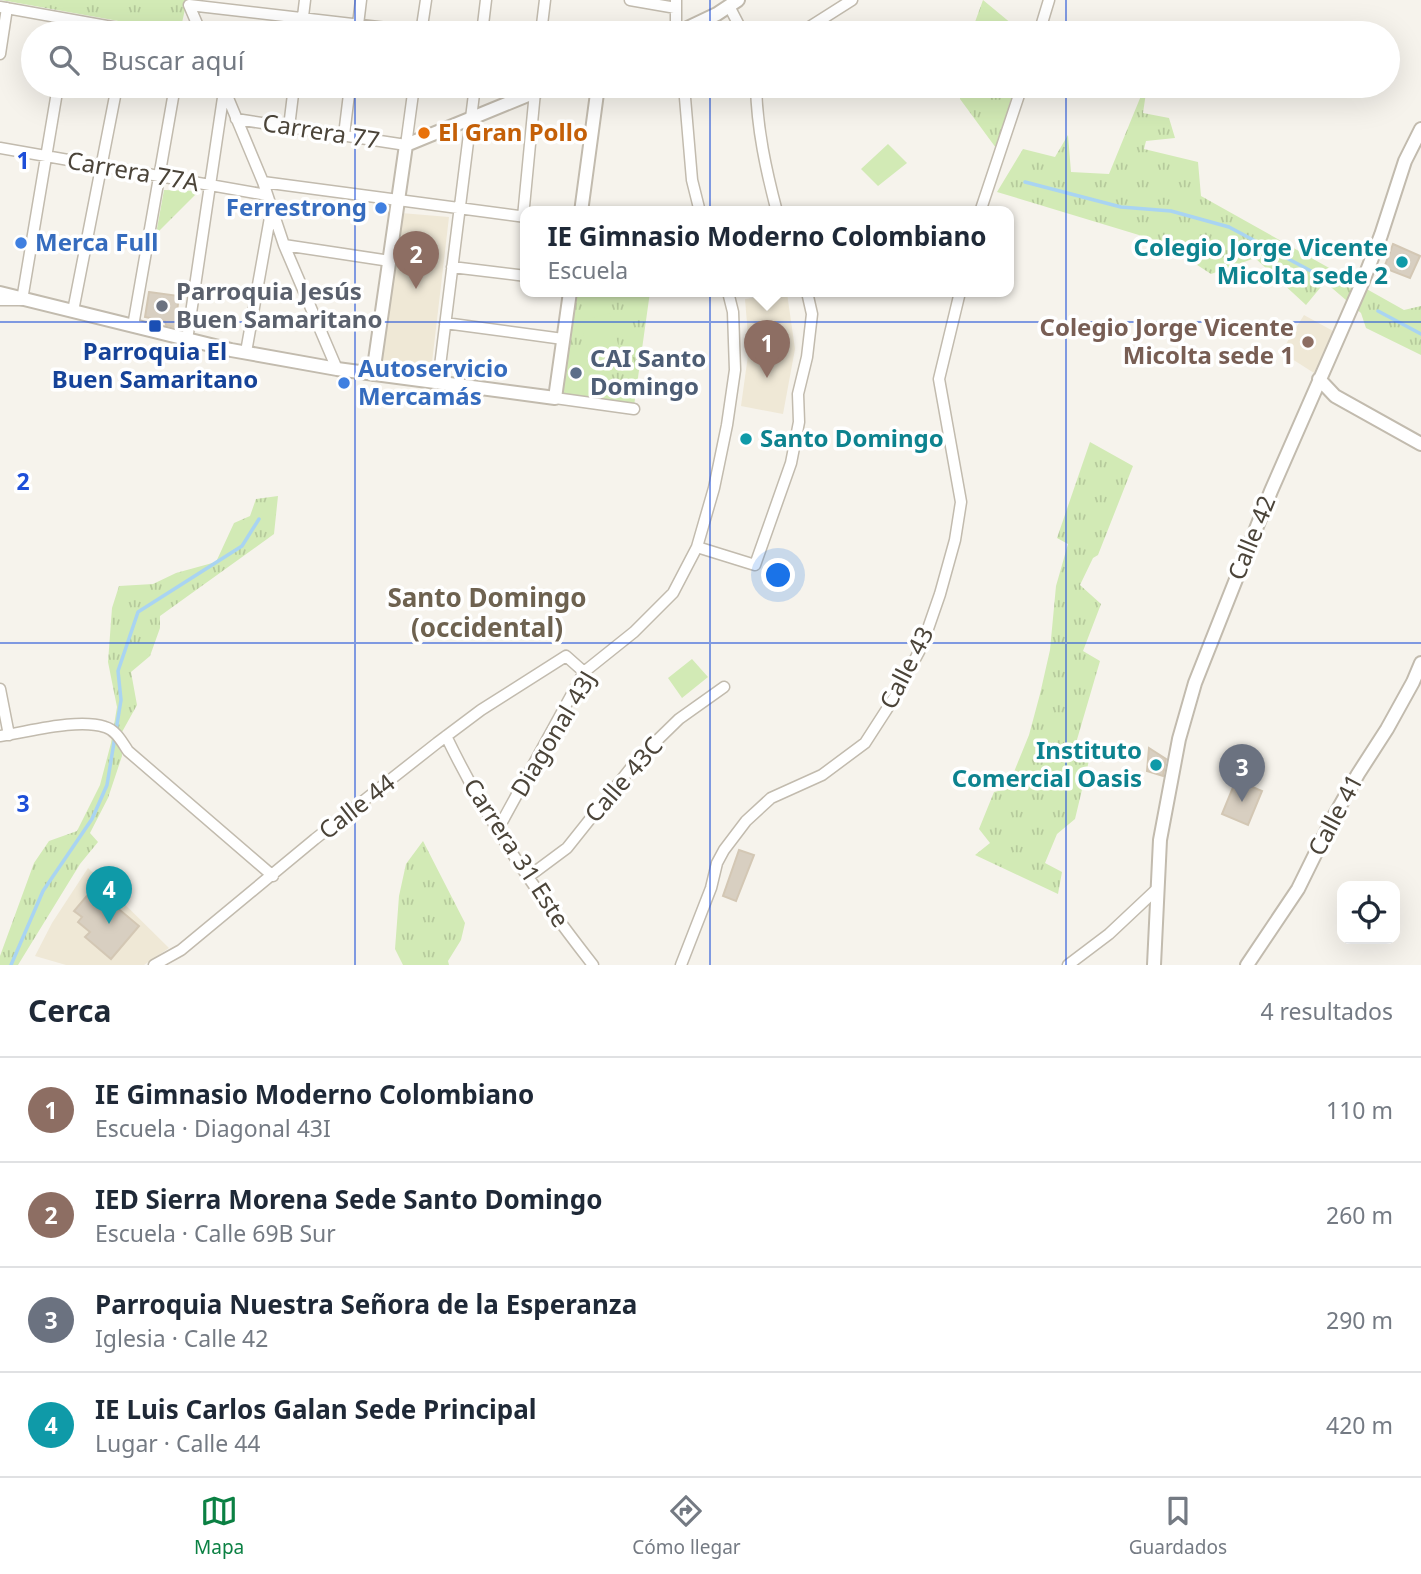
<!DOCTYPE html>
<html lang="es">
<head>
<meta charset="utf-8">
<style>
	:root { --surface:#fff; --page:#f6f6f7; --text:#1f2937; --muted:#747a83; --line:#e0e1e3; --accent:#0b8043 }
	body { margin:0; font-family:"Noto Sans",sans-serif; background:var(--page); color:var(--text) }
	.controls { position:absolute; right:21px; bottom:21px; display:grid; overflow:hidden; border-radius:14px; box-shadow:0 7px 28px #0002 }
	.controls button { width:63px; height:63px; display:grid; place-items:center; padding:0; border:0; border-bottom:2px solid var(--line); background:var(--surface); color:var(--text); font:35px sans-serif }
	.you { position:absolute; left:779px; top:576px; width:24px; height:24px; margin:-18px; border:5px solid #fff; border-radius:50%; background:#1a73e8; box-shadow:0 0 0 10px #1a73e833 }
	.badge { display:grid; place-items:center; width:46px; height:46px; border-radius:50%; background:var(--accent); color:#fff; font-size:23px; font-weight:700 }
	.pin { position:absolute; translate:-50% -58px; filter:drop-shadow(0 2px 4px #0008) }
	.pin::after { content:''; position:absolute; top:37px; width:24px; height:21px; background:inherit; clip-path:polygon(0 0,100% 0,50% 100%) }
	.popup { position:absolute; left:520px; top:206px; width:494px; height:91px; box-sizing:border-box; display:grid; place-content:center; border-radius:14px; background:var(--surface); filter:drop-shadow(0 2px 5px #0005); font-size:23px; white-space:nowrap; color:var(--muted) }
	.popup b { font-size:26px; color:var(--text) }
	.popup::after { content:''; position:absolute; left:50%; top:100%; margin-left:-14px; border:14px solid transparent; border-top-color:var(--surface) }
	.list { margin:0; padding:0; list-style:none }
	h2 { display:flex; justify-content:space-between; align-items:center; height:91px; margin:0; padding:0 28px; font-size:30px }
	h2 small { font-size:23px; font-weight:400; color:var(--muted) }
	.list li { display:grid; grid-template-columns:46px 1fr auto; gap:21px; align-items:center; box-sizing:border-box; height:105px; padding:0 28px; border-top:2px solid var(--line) }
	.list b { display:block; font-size:26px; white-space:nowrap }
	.list p { margin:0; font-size:23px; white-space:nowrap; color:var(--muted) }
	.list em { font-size:23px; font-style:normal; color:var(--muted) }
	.icon { flex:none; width:38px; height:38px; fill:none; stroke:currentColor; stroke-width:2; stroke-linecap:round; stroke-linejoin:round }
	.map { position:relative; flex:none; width:1421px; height:965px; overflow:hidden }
	.search { position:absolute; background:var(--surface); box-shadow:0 7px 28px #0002; left:21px; right:21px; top:21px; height:77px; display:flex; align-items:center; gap:18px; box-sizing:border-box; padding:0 24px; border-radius:38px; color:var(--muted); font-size:26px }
	.sheet { height:511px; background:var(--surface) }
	nav { display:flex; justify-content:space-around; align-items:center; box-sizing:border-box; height:98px; border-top:2px solid var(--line); background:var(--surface); font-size:19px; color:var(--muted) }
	nav a { display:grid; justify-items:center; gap:4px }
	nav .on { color:var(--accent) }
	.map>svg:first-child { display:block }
</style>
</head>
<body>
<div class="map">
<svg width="1421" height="965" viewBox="0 0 1421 965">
	<defs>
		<pattern id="grass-tufts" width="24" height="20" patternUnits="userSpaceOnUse" patternTransform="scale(1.75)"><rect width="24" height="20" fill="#d2eab5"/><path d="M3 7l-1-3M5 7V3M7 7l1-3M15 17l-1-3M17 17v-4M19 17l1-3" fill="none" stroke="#b6ca9c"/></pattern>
	</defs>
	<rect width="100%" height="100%" fill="#f6f3ec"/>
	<path fill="#efe8d6" d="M401 213 449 217 431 371 382 362Z
		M787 293 795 349 783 414 741 406 749 348 745 299Z
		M1304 315 1333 331 1314 373 1281 352Z
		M88 868 169 948 144 965H66L35 956 52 923Z"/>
	<path fill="url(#grass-tufts)" d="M1 0H187L180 32Z
		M983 0 1023 33H971Z
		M960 86H1015L996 148 960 99Z
		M1145 86H1147L1143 113 1169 118 1175 138 1146 141 1144 149 1198 162 1201 196 1404 310 1421 306V355L1366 328 1361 313 1325 282 1306 305 1255 258 1211 274 1162 242 997 192 1023 149 1055 157 1068 135 1071 172 1109 174Z
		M164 190 199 191 156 234Z
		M573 292H650L634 406 559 396Z
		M1090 442 1133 466 1098 555 1093 558 1080 585 1101 604 1083 651 1100 661 1076 743 1091 752 1075 819 1057 834 1045 863 1062 872 1058 894 975 855 990 843 979 829 994 792 1007 789 1029 735 1040 694 1050 650 1056 586 1068 544 1057 538Z
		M278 496 274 534 160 616V628L150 656 131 672 137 705 122 732V756L108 798 90 833 98 842 80 864 18 965H0V956L34 863 49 841 77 831 100 785 111 743 117 707 108 662 112 608 119 586 153 584 176 573 216 562 234 523 250 516 256 499Z
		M423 841 465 923 461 940 448 961 449 965H403L395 949 399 896 406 864Z"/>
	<path fill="#d2eab5" d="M888 144 907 163 878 186 861 169Z
		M610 313 624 367 594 375 580 321Z
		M692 659 708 677 682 698 668 678Z"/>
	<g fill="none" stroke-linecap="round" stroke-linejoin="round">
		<path stroke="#a9d4f2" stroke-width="3.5" d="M1025 182 1121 207 1171 211 1229 227 1337 285
			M1378 311 1421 334
			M11 965 43 891 92 819 107 785 121 700 118 671 138 612 242 546 259 519"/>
	</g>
	<path fill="#d8cfc1" stroke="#d3c7b4" stroke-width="2" d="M1393 244 1420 256 1410 278 1384 268Z
		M149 292 179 296 175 327 166 325 165 321 145 317Z
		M1149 748 1166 759 1163 776 1147 771Z
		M1236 780 1262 791 1248 825 1222 814Z
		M739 850 754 855 736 901 723 896Z
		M91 891 99 898 102 895 139 926 111 959 85 937 90 932 78 922 82 917 74 911Z"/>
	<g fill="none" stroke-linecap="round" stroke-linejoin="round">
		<defs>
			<path id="minor" d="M630 0 676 8
				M676 0V33
				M729 6 743 33
				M0 7 146 33
				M201 33 189 5 430 33
				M301 33 305 0
				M357 33 361 0
				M421 33 426 0
				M482 33 486 0
				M541 33 545 0
				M800 33 852 0
				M1039 33 1049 0
				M0 54 7 8
				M223 86 263 182 284 245 337 369
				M684 86 692 180 700 212
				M756 86C757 129 766 170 777 212
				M236 119 406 145 414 86
				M289 127 294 86
				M344 135 350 86
				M0 148 267 195
				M263 182 526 217
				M980 212 1022 86
				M523 217 535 92
				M284 245 390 261
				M452 267 526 276
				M0 300H22L58 86
				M73 311 117 86
				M445 323 563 339
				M133 326 175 86
				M187 340 224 91
				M246 352 271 212
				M438 382 475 86
				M555 398 634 409
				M697 547 755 565 791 463 799 422 798 394 807 357 812 314 807 292
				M0 689 9 735
				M0 736C29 732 77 718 105 727 116 730 122 742 128 751L273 876
				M446 736C487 821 535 891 593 965
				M497 831 584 672 634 632 673 593 697 547 714 488 727 425 735 370 733 312 728 292
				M528 877 567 848 638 759 679 719 724 687
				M154 965 181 950 315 839 437 743 481 710 566 656 584 672
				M681 965 711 888 717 863 724 850 746 821 771 798 822 775 865 743 896 695 922 646 940 594 955 540 961 502 939 379 960 292
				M1068 965 1109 934 1158 888"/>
			<path id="tertiary" d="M677 33 717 14 738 0
				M581 212 598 86
				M0 293 231 350 337 369 555 398 570 292
				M373 374 406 145 550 86
				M1319 379 1335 396 1421 444
				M1154 965 1160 840 1179 739 1195 683 1271 491 1363 281 1381 235 1405 161 1421 129
				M1247 965 1298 889 1332 820 1358 774 1387 729 1413 682 1421 663"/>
		</defs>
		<use href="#minor" stroke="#c2bbae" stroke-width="13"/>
		<use href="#tertiary" stroke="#c2bbae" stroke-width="16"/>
		<use href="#minor" stroke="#fff" stroke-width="10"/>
		<use href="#tertiary" stroke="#fff" stroke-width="12"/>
	</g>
	<path fill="none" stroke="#1d4ed8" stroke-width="2" stroke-opacity="0.55" d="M355 0V33M710 0V33M1066 0V33M355 86V965M710 86V965M1066 86V965M0 322H1421M0 643H1421"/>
	<circle fill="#e8710a" stroke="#fff" stroke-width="2.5" cx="424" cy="133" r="7"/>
	<g fill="#3f7fe0" stroke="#fff" stroke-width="2.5">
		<circle cx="381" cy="208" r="7"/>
		<circle cx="21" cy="243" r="7"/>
		<circle cx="344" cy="383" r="7"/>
	</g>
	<g fill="#0f9aa8" stroke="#fff" stroke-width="2.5">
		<circle cx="1402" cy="262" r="7"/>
		<circle cx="746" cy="439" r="7"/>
		<circle cx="1156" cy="765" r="7"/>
	</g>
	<circle fill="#6b7280" stroke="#fff" stroke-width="2.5" cx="162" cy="306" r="7"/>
	<rect fill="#1a4fb4" stroke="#fff" stroke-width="2.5" x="148" y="319" width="14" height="14" rx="3.5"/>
	<circle fill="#8d6e63" stroke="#fff" stroke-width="2.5" cx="1308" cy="342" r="7"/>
	<circle fill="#5c6f8a" stroke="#fff" stroke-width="2.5" cx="576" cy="373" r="7"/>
	<g text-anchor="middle" stroke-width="7" stroke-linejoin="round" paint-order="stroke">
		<g font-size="24" fill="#4b4439" stroke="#fff">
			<text transform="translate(321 132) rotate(9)" y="8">Carrera 77</text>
			<text transform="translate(133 172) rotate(10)" y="8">Carrera 77A</text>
			<text transform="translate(1252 538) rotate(-68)" y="8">Calle 42</text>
			<text transform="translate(907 668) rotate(-63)" y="8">Calle 43</text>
			<text transform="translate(554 734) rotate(-59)" y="8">Diagonal 43J</text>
			<text transform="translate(624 780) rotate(-49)" y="8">Calle 43C</text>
			<text transform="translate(357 807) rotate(-38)" y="8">Calle 44</text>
			<text transform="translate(1336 815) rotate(-62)" y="8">Calle 41</text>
			<text transform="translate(516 853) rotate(57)" y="8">Carrera 31 Este</text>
		</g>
		<g font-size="24" font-weight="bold" fill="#c56008" stroke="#fff" text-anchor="start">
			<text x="438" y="141">El Gran Pollo</text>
		</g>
		<g font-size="24" font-weight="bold" fill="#366cbe" stroke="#fff" text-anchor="start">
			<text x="367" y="216" text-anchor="end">Ferrestrong</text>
			<text x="35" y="251">Merca Full</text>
			<text x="358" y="377">Autoservicio<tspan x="358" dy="28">Mercamás</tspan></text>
		</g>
		<g font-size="24" font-weight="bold" fill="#0d838f" stroke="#fff" text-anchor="end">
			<text x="1388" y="256">Colegio Jorge Vicente<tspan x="1388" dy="28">Micolta sede 2</tspan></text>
			<text x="760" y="447" text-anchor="start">Santo Domingo</text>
			<text x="1142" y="759">Instituto<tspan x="1142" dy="28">Comercial Oasis</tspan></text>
		</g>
		<g font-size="24" font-weight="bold" fill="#5b616d" stroke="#fff" text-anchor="start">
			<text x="176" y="300">Parroquia Jesús<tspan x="176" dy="28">Buen Samaritano</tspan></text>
		</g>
		<g font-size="24" font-weight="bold" fill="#785e54" stroke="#fff" text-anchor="end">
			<text x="1294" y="336">Colegio Jorge Vicente<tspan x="1294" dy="28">Micolta sede 1</tspan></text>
		</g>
		<g font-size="24" font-weight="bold" fill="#164399" stroke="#fff">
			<text x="155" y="360">Parroquia El<tspan x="155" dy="28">Buen Samaritano</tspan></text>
		</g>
		<g font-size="24" font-weight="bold" fill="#4e5e75" stroke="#fff" text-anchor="start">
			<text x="590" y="367">CAI Santo<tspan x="590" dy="28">Domingo</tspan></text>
		</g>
		<g font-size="26" font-weight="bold" fill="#6e6250" stroke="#fff">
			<text x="487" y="607">Santo Domingo<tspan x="487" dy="30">(occidental)</tspan></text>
		</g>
	</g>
	<g font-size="23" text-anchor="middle" font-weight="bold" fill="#1d4ed8" stroke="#fff" stroke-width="7" stroke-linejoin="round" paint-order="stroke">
		<text x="23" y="169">1</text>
		<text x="23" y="490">2</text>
		<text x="23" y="812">3</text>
	</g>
</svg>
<div class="controls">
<button><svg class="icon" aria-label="locate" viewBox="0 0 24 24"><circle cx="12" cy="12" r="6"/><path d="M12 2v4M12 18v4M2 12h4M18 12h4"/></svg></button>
</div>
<div class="you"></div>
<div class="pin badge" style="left:767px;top:378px;background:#8d6e63">1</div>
<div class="popup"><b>IE Gimnasio Moderno Colombiano</b>Escuela</div>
<div class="pin badge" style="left:416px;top:289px;background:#8d6e63">2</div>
<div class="pin badge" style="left:1242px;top:802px;background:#6b7280">3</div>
<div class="pin badge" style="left:109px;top:924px;background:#0f9aa8">4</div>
<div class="search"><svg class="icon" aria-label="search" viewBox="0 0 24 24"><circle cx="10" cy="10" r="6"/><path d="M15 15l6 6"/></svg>Buscar aquí</div>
</div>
<section class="sheet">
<h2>Cerca<small>4 resultados</small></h2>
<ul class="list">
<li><span class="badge" style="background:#8d6e63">1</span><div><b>IE Gimnasio Moderno Colombiano</b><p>Escuela · Diagonal 43I</p></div><em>110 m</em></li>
<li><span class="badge" style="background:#8d6e63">2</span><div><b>IED Sierra Morena Sede Santo Domingo</b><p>Escuela · Calle 69B Sur</p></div><em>260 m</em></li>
<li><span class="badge" style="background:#6b7280">3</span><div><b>Parroquia Nuestra Señora de la Esperanza</b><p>Iglesia · Calle 42</p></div><em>290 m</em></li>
<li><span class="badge" style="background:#0f9aa8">4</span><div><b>IE Luis Carlos Galan Sede Principal</b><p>Lugar · Calle 44</p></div><em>420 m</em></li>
</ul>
</section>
<nav>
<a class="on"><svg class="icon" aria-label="map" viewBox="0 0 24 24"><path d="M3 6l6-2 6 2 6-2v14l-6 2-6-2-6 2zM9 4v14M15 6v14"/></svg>Mapa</a>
<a><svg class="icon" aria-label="directions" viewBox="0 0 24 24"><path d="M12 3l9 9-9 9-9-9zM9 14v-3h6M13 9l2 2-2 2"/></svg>Cómo llegar</a>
<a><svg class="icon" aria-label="saved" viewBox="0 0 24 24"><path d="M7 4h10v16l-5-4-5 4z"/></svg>Guardados</a>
</nav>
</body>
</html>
